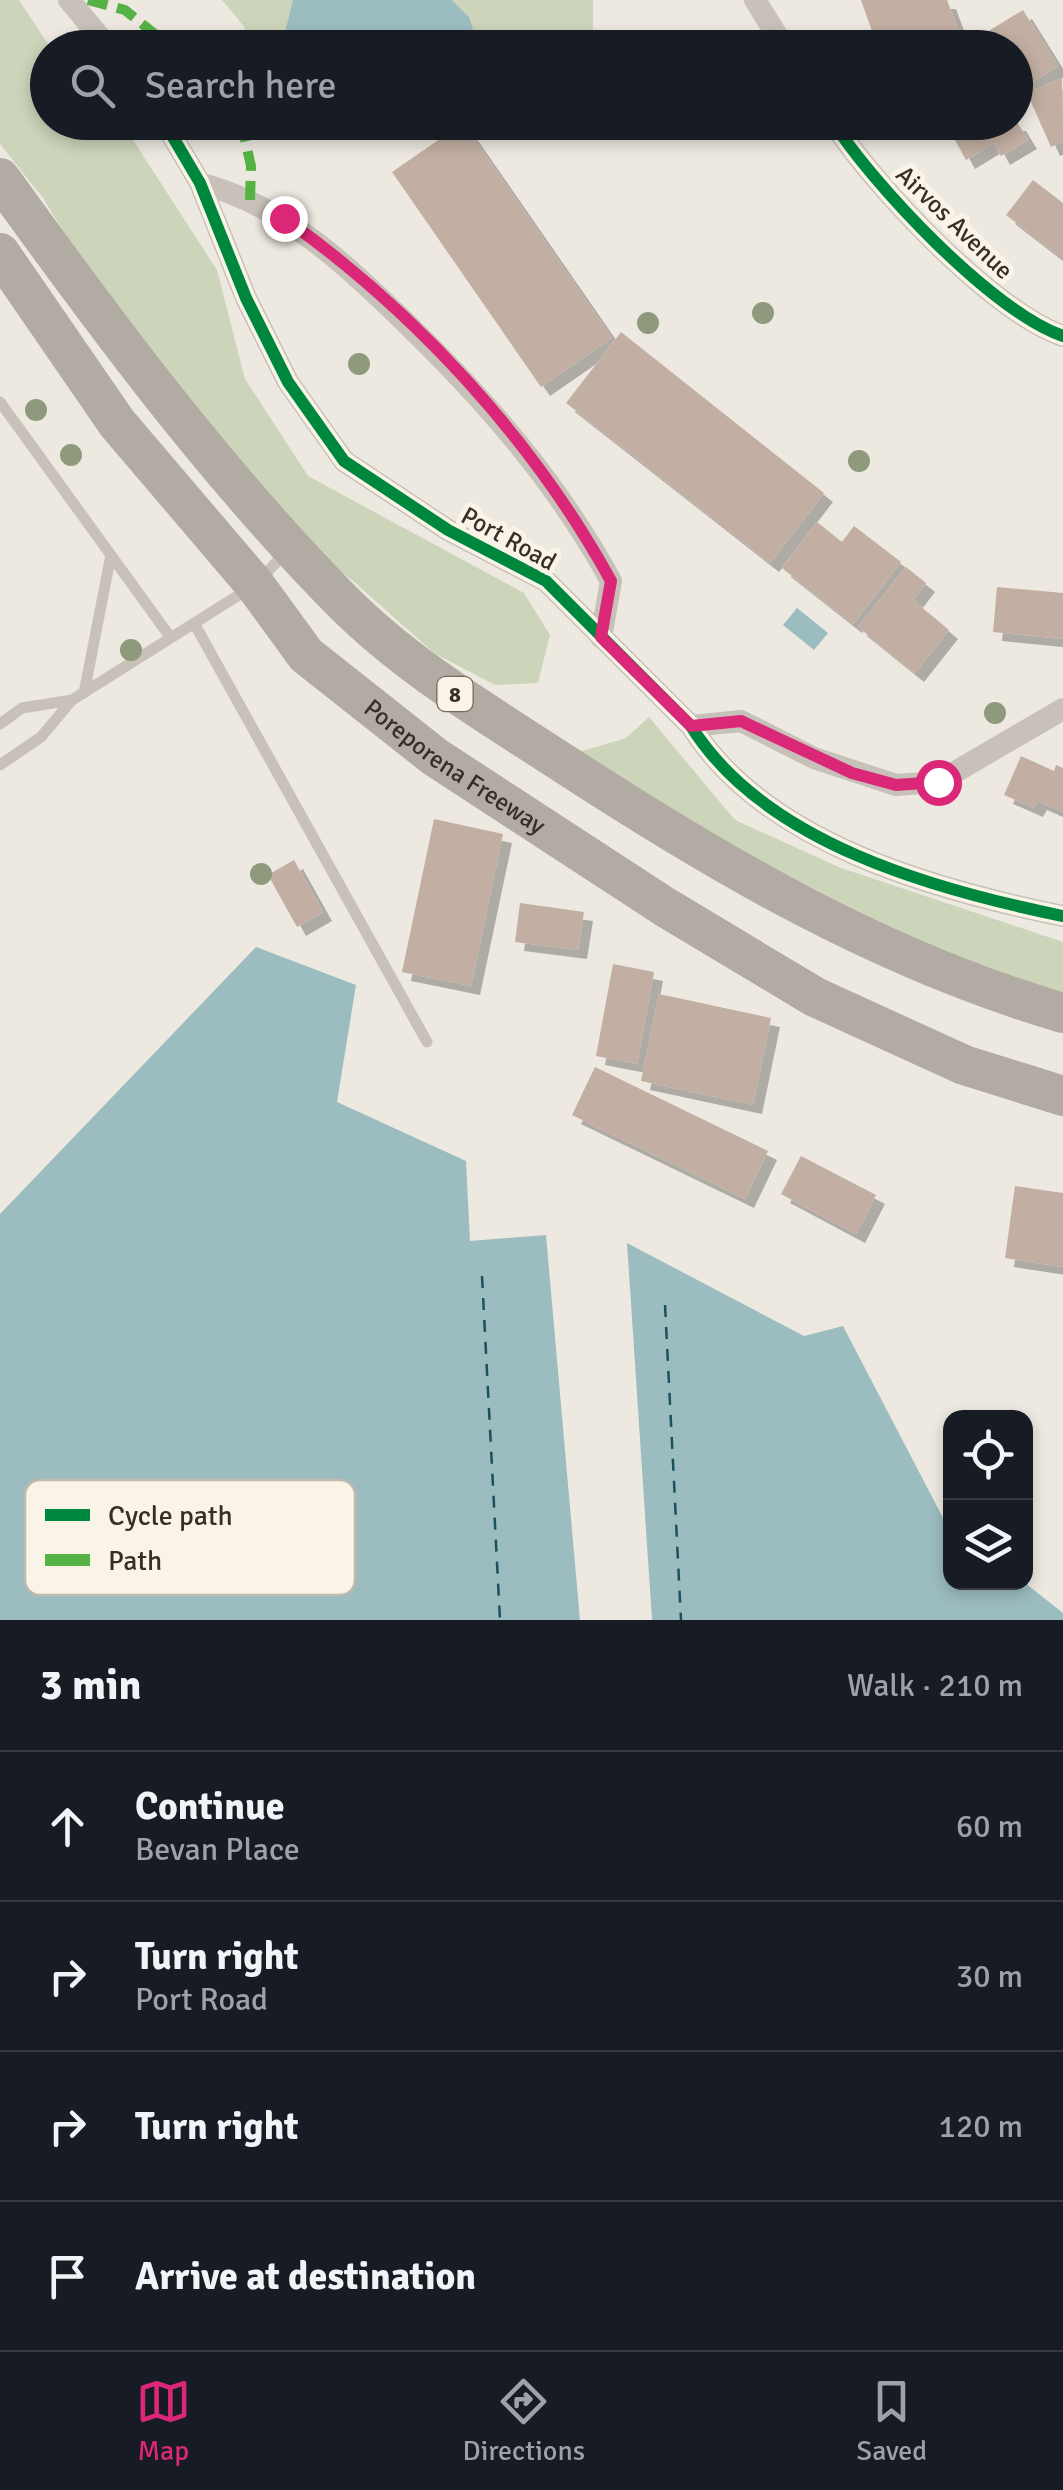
<!DOCTYPE html>
<html lang="en">
<head>
<meta charset="utf-8">
<style>
	:root { --surface:#171b24; --page:#242831; --text:#f1f3f6; --muted:#9ea1a6; --line:#363941; --accent:#db2777 }
	body { margin:0; font-family:Signika,sans-serif; background:var(--page); color:var(--text) }
	.controls { position:absolute; right:30px; bottom:30px; display:grid; overflow:hidden; border-radius:20px; box-shadow:0 5px 15px #0003 }
	.controls button { width:90px; height:90px; display:grid; place-items:center; padding:0; border:0; border-bottom:2px solid var(--line); background:var(--surface); color:var(--text); font:50px sans-serif }
	.stop { position:absolute; width:30px; height:30px; margin:-22px; border:8px solid #db2777; border-radius:50%; background:#fff }
	.stop.end { background:#db2777; border-color:#fff; box-shadow:0 2px 10px #0008 }
	.list { margin:0; padding:0; list-style:none }
	h2 { display:flex; justify-content:space-between; align-items:center; height:130px; margin:0; padding:0 40px; font-size:42px }
	h2 small { font-size:32px; font-weight:400; color:var(--muted) }
	.list li { display:grid; grid-template-columns:65px 1fr auto; gap:30px; align-items:center; box-sizing:border-box; height:150px; padding:0 40px; border-top:2px solid var(--line) }
	.list b { display:block; font-size:38px; white-space:nowrap }
	.list p { margin:0; font-size:32px; white-space:nowrap; color:var(--muted) }
	.list em { font-size:32px; font-style:normal; color:var(--muted) }
	.icon { flex:none; width:55px; height:55px; fill:none; stroke:currentColor; stroke-width:2; stroke-linecap:round; stroke-linejoin:round }
	.map { position:relative; flex:none; width:1063px; height:1620px; overflow:hidden }
	.search { position:absolute; background:var(--surface); box-shadow:0 5px 15px #0003; left:30px; right:30px; top:30px; height:110px; display:flex; align-items:center; gap:25px; box-sizing:border-box; padding:0 35px; border-radius:55px; color:var(--muted); font-size:38px }
	.sheet { height:730px; background:var(--surface) }
	nav { display:flex; justify-content:space-around; align-items:center; box-sizing:border-box; height:140px; border-top:2px solid var(--line); background:var(--surface); font-size:28px; color:var(--muted) }
	nav a { display:grid; justify-items:center; gap:5px }
	nav .on { color:var(--accent) }
	.map>svg:first-child { display:block }
</style>
</head>
<body>
<div class="map">
<svg width="1063" height="1620" viewBox="0 0 1063 1620">
	<defs>
		<filter id="shadow"><feDropShadow dx="9" dy="9" stdDeviation="0" flood-color="#0004"/></filter>
	</defs>
	<rect width="100%" height="100%" fill="#ede9e1"/>
	<path fill="#ccd4ba" d="M0 0H19L50 47 48 122 122 123 217 270 245 379 308 476 524 593 550 635 538 683 495 685 434 653 353 581 288 532 108 306 43 198 0 144Z
		M222 0H293L281 47H253L243 25Z
		M452 0H593V33L578 47H479L469 17Z
		M649 717 735 820 841 868 1063 942V1023L924 985 788 917 576 753 626 738Z"/>
	<path fill="#9cbdc0" d="M293 0H452L469 17 479 47H281Z
		M797 608 828 633 814 650 783 625Z
		M256 947 356 985 337 1102 466 1161 470 1241 546 1235 580 1620H0V1214Z
		M627 1243 804 1336 843 1326 942 1516 950 1522V1582L1025 1583 1063 1613V1620H652Z"/>
	<g fill="none" stroke-linecap="round" stroke-linejoin="round">
		<path stroke="#1b515c" stroke-width="2.5" stroke-dasharray="12 10" stroke-linecap="butt" d="M482 1276 500 1620
			M665 1305 681 1620"/>
	</g>
	<path fill="#c2aea2" filter="url(#shadow)" d="M861 0H947L960 35 926 48H878Z
		M1023 10 1058 66 1022 89 1016 78V48H996L987 32Z
		M1062 78 1063 142 1051 147 1027 93Z
		M945 122H1017L1028 140 1001 156 994 143 966 160Z
		M463 123 612 338 541 387 392 172Z
		M1033 180 1063 203V259L1006 215Z
		M621 332 824 493 770 563 566 403Z
		M817 522 842 542 854 526 901 562 853 624 782 568Z
		M906 567 926 583 913 600 949 630 915 673 858 627Z
		M997 587 1063 593V639L993 632Z
		M1021 756 1054 771 1056 765 1063 768V812L1038 801 1034 808 1004 795Z
		M434 819 503 834 471 986 402 972Z
		M294 860 323 912 297 927 268 875Z
		M520 903 584 912 578 950 515 942Z
		M613 964 654 972 637 1064 596 1056Z
		M659 994 771 1018 753 1105 641 1081Z
		M595 1067 768 1151 745 1199 572 1115Z
		M801 1156 876 1195 856 1234 781 1194Z
		M1015 1186 1063 1193V1267L1005 1258Z"/>
	<g fill="none" stroke-linecap="round" stroke-linejoin="round">
		<path stroke="#c7c1b9" stroke-width="11" d="M0 402 171 638
			M194 623 427 1042
			M84 693 111 555
			M0 724 22 708 72 700
			M0 765 41 737 72 700 255 585 285 553"/>
		<path stroke="#c7c1b9" stroke-width="22" d="M69 0 109 48
			M755 0 785 48
			M164 122 200 183 246 298 288 382 344 461 448 530 546 581 691 726C764 843 935 890 1063 916
			M833 122C874 186 992 311 1063 336
			M200 183C285 206 345 264 407 324 487 402 557 482 611 581L601 637
			M691 726 741 721 814 758 896 785 938 782 1063 709"/>
		<g stroke="#b1aba4" stroke-width="40">
			<path d="M0 178C105 324 215 472 341 600 407 667 488 714 566 765 723 867 882 960 1063 1013"/>
			<path id="s1" d="M0 253 117 423 255 585 306 655 435 757 665 907 815 997 964 1065 1063 1096"/>
		</g>
		<path stroke="#56b245" stroke-width="10" stroke-dasharray="20 10" stroke-linecap="butt" d="M88 0 125 10 172 48
			M241 122 251 166 250 200
			M330 122 351 130"/>
		<defs>
			<path id="cycleway" d="M164 122 200 183 246 298 288 382 344 461 448 530 546 581 691 726C764 843 935 890 1063 916
				M833 122C874 186 992 311 1063 336"/>
		</defs>
		<use href="#cycleway" stroke="#faf4e8" stroke-width="19"/>
		<use href="#cycleway" stroke="#00873e" stroke-width="12"/>
	</g>
	<g fill="#8f997c">
		<circle cx="763" cy="313" r="11"/>
		<circle cx="648" cy="323" r="11"/>
		<circle cx="359" cy="364" r="11"/>
		<circle cx="36" cy="410" r="11"/>
		<circle cx="71" cy="455" r="11"/>
		<circle cx="859" cy="461" r="11"/>
		<circle cx="131" cy="650" r="11"/>
		<circle cx="995" cy="713" r="11"/>
		<circle cx="261" cy="874" r="11"/>
	</g>
	<g fill="none" stroke-linecap="round" stroke-linejoin="round">
		<path stroke="#db2777" stroke-width="12" d="M284 218C416 312 533 439 611 581L601 637 691 726 741 721 852 773 896 785 938 782"/>
	</g>
	<g text-anchor="middle" stroke-width="10" stroke-linejoin="round" paint-order="stroke">
		<rect fill="#faf4e8" stroke="#726962" stroke-width="2.5" x="437.5" y="677" width="35" height="34" rx="8"/>
		<g font-size="22" font-weight="bold" fill="#382e28">
			<text x="455" y="702">8</text>
		</g>
		<g font-size="25" fill="#382e28" stroke="#faf4e8">
			<text transform="translate(955 222) rotate(44)" y="9">Airvos Avenue</text>
			<text transform="translate(509 538) rotate(29)" y="9">Port Road</text>
			<text dy="9" stroke="none"><textPath href="#s1" startOffset="692">Poreporena Freeway</textPath></text>
		</g>
	</g>
	<rect x="25" y="1480" width="330" height="115" rx="15" fill="#faf4e8" stroke="#c0b9ae" stroke-width="2.5"/>
	<rect x="45" y="1509" width="45" height="12" fill="#00873e"/>
	<rect x="45" y="1554" width="45" height="12" fill="#56b245"/>
	<g font-size="28" fill="#382e28">
		<text x="108" y="1525">Cycle path</text>
		<text x="108" y="1570">Path</text>
	</g>
</svg>
<div class="controls">
<button><svg class="icon" aria-label="locate" viewBox="0 0 24 24"><circle cx="12" cy="12" r="6"/><path d="M12 2v4M12 18v4M2 12h4M18 12h4"/></svg></button>
<button><svg class="icon" aria-label="layers" viewBox="0 0 24 24"><path d="M12 4l9 5-9 5-9-5zM3 14l9 5 9-5"/></svg></button>
</div>
<div class="stop" style="left:938px;top:782px"></div>
<div class="stop end" style="left:284px;top:218px"></div>
<div class="search"><svg class="icon" aria-label="search" viewBox="0 0 24 24"><circle cx="10" cy="10" r="6"/><path d="M15 15l6 6"/></svg>Search here</div>
</div>
<section class="sheet">
<h2>3 min<small>Walk · 210 m</small></h2>
<ul class="list">
<li><svg class="icon" aria-label="ahead" viewBox="0 0 24 24"><path d="M12 20V5M6 11l6-6 6 6"/></svg><div><b>Continue</b><p>Bevan Place</p></div><em>60 m</em></li>
<li><svg class="icon" aria-label="right" viewBox="0 0 24 24"><path d="M7 20v-9h11M14 6l5 5-5 5"/></svg><div><b>Turn right</b><p>Port Road</p></div><em>30 m</em></li>
<li><svg class="icon" aria-label="right" viewBox="0 0 24 24"><path d="M7 20v-9h11M14 6l5 5-5 5"/></svg><div><b>Turn right</b></div><em>120 m</em></li>
<li><svg class="icon" aria-label="arrive" viewBox="0 0 24 24"><path d="M6 21V4h12l-3 4 3 4H6"/></svg><div><b>Arrive at destination</b></div></li>
</ul>
</section>
<nav>
<a class="on"><svg class="icon" aria-label="map" viewBox="0 0 24 24"><path d="M3 6l6-2 6 2 6-2v14l-6 2-6-2-6 2zM9 4v14M15 6v14"/></svg>Map</a>
<a><svg class="icon" aria-label="directions" viewBox="0 0 24 24"><path d="M12 3l9 9-9 9-9-9zM9 14v-3h6M13 9l2 2-2 2"/></svg>Directions</a>
<a><svg class="icon" aria-label="saved" viewBox="0 0 24 24"><path d="M7 4h10v16l-5-4-5 4z"/></svg>Saved</a>
</nav>
</body>
</html>
